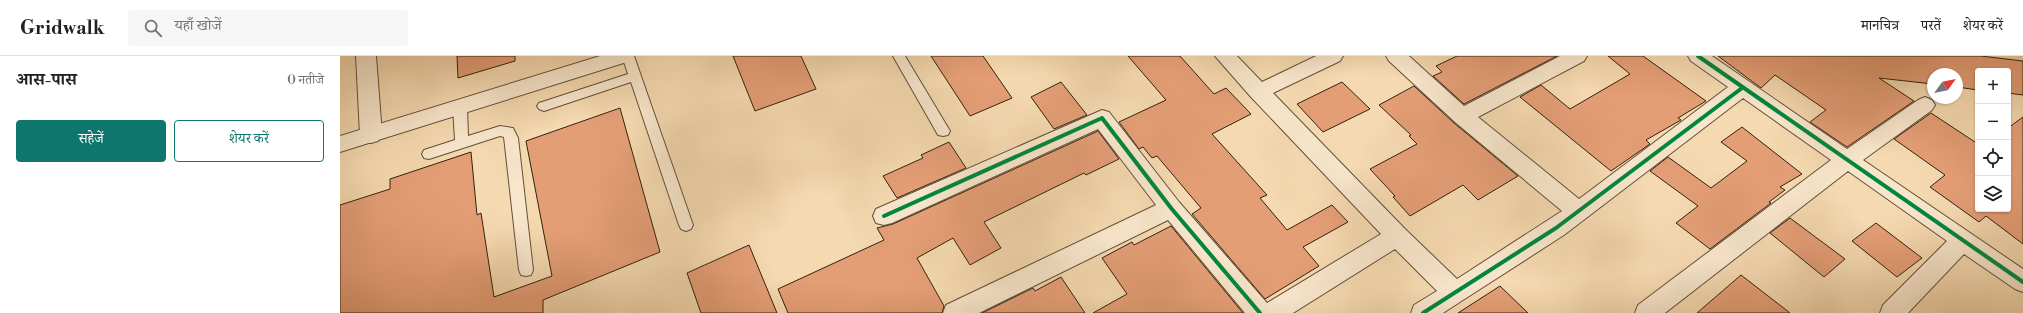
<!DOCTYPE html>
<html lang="hi">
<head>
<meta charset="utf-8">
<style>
	:root { --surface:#fff; --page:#f6f6f6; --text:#202124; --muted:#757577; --line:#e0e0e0; --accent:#0f766e }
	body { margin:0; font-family:"Libre Bodoni","Noto Serif Devanagari",serif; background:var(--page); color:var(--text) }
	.controls { position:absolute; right:12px; top:12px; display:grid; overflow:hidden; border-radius:4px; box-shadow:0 1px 3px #0004 }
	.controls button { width:36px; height:36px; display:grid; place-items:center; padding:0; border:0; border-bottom:1px solid var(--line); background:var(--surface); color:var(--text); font:20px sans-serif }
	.compass { position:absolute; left:1587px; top:12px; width:36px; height:36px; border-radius:50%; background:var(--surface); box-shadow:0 1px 3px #0004; rotate:57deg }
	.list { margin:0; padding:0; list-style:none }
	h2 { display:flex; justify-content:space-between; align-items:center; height:52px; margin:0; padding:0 16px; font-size:17px }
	h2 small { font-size:13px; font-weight:400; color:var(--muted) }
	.actions { display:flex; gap:8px; padding:12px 16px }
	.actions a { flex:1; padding:9px 0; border:1px solid var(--accent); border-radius:4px; text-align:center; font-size:14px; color:var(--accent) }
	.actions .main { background:var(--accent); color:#fff }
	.icon { flex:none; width:22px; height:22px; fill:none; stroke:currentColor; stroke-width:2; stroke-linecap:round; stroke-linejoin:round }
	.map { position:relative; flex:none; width:1683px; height:257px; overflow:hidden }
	header { display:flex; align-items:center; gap:24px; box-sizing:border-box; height:56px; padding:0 20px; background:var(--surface); border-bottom:1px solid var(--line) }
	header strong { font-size:19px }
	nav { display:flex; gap:22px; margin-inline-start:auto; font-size:14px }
	.search { width:280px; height:36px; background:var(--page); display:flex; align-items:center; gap:10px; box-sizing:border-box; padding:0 14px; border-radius:4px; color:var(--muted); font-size:15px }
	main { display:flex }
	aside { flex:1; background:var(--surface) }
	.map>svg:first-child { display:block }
</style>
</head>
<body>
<header>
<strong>Gridwalk</strong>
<div class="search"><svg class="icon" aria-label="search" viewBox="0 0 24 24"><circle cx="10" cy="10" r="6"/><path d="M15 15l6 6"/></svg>यहाँ खोजें</div>
<nav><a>मानचित्र</a><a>परतें</a><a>शेयर करें</a></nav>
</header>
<main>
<aside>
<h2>आस-पास<small>0 नतीजे</small></h2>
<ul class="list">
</ul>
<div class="actions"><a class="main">सहेजें</a><a>शेयर करें</a></div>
</aside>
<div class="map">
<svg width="1683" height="257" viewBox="0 0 1683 257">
	<rect width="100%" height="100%" fill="#f5d9b0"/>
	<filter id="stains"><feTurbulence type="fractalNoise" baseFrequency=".005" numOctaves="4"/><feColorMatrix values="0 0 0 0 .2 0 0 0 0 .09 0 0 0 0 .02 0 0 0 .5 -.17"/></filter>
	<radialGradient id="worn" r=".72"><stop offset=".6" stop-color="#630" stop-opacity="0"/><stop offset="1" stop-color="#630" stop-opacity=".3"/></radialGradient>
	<path fill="#e49e76" stroke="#322110" d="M117 0H175V5L118 22Z
		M393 0H461L476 33 415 55Z
		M591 0H643L672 42 630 60Z
		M788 0H840L874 38 886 32 911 58 872 78 927 139 920 142 947 174 992 149 1008 166 963 191 979 210 925 243 852 158 861 152 817 100 812 102 803 91 799 93 779 66 826 44Z
		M1117 0H1217L1124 48 1093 20 1102 16 1096 10Z
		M1268 0H1303L1366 45 1338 62 1341 64 1306 84 1310 88 1271 115 1180 41 1201 29 1230 53 1290 18Z
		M1378 0H1641L1683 5V39L1668 37V15H1638V34L1617 31V18H1593V28L1539 22 1574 45 1507 91 1470 66 1486 54 1435 19 1421 32Z
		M721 26 747 59 714 73 691 41Z
		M1002 26 1030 53 983 76 957 48Z
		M1074 30 1114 67 1178 120 1138 144 1123 129 1070 160 1053 141 1055 140 1030 113 1077 88 1069 80 1071 79 1039 49Z
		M280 52 320 196 203 244V257H0V149L50 133V123L131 96 137 159 141 157 154 241 212 220 186 85Z
		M1591 57 1638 88V153H1668V72L1683 61V188L1646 160 1639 166 1590 131 1605 119 1554 83Z
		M1402 71 1462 118 1440 131 1445 134 1429 146 1431 147 1370 193 1336 167 1358 150 1310 115 1328 101 1371 132 1407 105 1381 86Z
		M758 75 779 103 746 119 744 117 644 166 661 192 630 209 613 182 577 202 604 250 602 257H448L438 233 544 184 537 172 553 168Z
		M609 86 626 112 557 142 543 120 583 102 581 99Z
		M1450 162 1505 203 1484 221 1430 177Z
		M1536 167 1582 202 1557 221 1512 185Z
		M831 170 903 257H753L787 238 762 202 792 186 794 189Z
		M409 189 437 257H361L347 217Z
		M1401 219 1450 257H1357Z
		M721 221 745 257H642L693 232 695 235Z
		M1160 230 1188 257H1118Z"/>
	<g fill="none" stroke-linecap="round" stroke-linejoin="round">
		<defs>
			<path id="service" d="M282 0H294L353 169 351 173 346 175 341 173 339 169 291 26 204 55 199 53 197 50 199 47 288 18Z
				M553 0H565L610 75 608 79 603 80 598 79Z
				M120 46 125 48 127 51 128 80 160 70 173 72 178 82 193 214 191 219 186 220 181 219 179 214 164 81 160 80 89 103 84 102 82 98 84 94 115 84 113 51 115 48Z"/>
			<path id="minor" d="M16 0H36L42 79 38 85 31 87 24 85 20 79Z
				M875 0H897L922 26 976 0H1003L1000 5 933 37 1065 173 1117 223 1222 155 1115 66 1049 5 1046 0H1069L1124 50 1220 0H1247L1244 5 1138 61 1239 143 1388 31 1351 5 1348 0H1372L1507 93 1578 44 1585 41 1592 44 1595 49 1592 54 1523 104 1683 213V236L1675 233 1624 198 1568 257H1540L1543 249 1607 185 1508 115 1325 257H1295L1298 249 1491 104 1403 42 1224 179 1123 244 1103 257H1071L1074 249 1097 235 1055 193 953 257H905L828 164 639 257H603L606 249 816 149 758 73 552 167 544 169 536 167 533 160 536 153 762 54 769 56 839 146 927 247 1041 178 911 41Z"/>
			<path id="tertiary" d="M260 0H293L290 5 0 96V80Z"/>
		</defs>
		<use href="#service" stroke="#634f38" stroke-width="2"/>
		<use href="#minor" stroke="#634f38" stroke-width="2"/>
		<use href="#tertiary" stroke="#634f38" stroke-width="2"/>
		<use href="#service" fill="#f8e6cc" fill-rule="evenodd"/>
		<use href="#minor" fill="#f8e6cc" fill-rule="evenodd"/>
		<use href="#tertiary" fill="#f8e6cc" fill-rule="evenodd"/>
		<defs>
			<path id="cycleway" d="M1358 0 1683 226
				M544 160 762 62 831 152 920 257
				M1083 257 1216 172 1402 32"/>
		</defs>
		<use href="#cycleway" stroke="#f8e6cc" stroke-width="6"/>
		<use href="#cycleway" stroke="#00873e" stroke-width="4"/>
	</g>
	<rect width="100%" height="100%" filter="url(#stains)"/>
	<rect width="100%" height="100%" fill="url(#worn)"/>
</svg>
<div class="controls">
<button>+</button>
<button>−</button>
<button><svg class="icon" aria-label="locate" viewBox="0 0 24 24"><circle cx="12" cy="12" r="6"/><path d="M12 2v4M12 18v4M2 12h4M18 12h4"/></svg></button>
<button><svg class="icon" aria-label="layers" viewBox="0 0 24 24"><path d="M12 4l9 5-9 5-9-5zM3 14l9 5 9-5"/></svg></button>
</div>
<svg class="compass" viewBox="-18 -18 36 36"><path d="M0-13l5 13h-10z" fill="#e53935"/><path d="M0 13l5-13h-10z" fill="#757577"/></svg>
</div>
</main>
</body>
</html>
